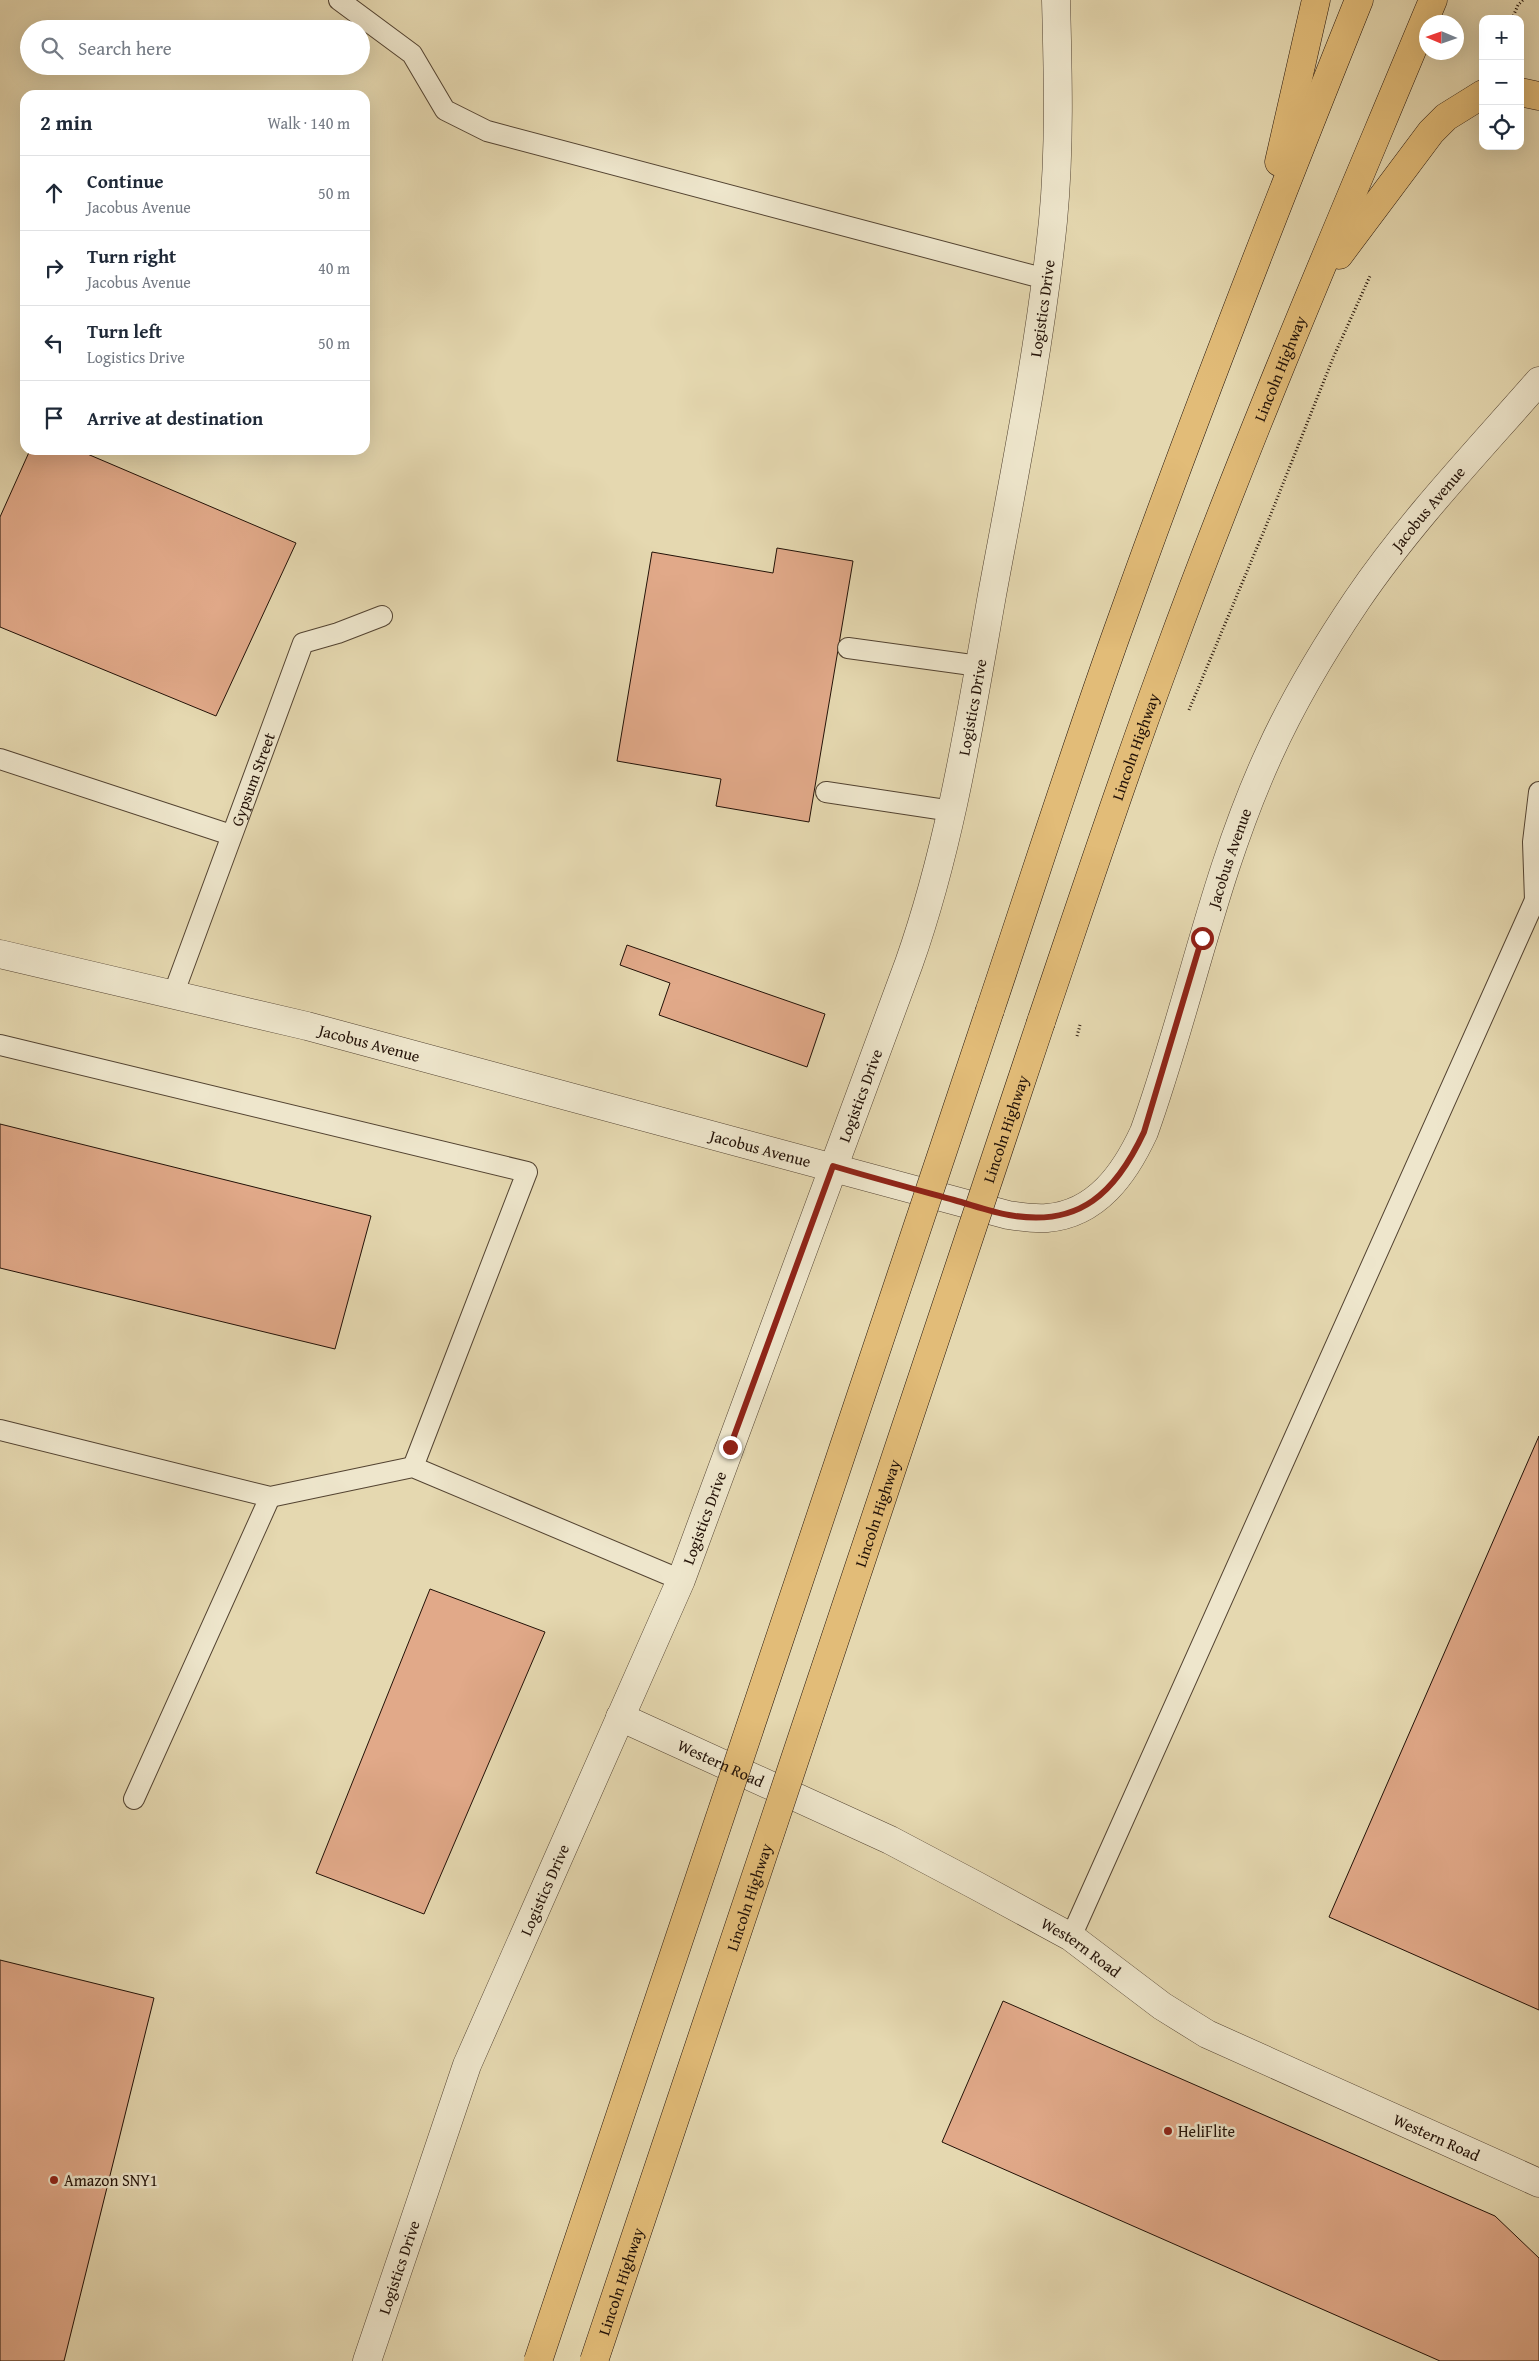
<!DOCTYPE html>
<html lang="en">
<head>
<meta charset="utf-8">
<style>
	:root { --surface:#fff; --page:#f2f2f3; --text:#1f2937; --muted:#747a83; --line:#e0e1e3 }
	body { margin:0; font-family:"Gentium Book Plus",serif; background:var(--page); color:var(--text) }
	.controls { position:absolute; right:15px; top:15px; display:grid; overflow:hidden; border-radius:10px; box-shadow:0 5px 20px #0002 }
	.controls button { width:45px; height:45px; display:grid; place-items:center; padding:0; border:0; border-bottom:1px solid var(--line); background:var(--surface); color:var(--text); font:25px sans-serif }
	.compass { position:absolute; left:1419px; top:15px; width:45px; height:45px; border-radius:50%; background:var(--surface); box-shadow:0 5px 20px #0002; rotate:272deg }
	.stop { position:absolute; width:15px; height:15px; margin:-11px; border:4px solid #8f2418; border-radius:50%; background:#fff }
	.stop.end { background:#8f2418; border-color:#fff; box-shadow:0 1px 5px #0008 }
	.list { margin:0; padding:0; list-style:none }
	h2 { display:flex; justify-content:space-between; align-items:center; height:65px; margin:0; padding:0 20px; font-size:21px }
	h2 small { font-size:16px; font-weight:400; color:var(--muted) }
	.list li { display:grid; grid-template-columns:32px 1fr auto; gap:15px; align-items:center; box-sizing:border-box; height:75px; padding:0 20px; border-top:1px solid var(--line) }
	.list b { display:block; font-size:19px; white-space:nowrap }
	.list p { margin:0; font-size:16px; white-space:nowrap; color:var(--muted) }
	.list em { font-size:16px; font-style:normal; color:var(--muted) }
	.icon { flex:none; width:28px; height:28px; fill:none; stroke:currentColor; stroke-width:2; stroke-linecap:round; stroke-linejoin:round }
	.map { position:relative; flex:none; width:1539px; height:2361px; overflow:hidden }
	.search { position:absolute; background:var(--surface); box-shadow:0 5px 20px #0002; left:20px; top:20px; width:350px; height:55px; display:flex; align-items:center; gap:12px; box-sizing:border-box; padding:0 18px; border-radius:28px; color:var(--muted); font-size:19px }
	.panel { position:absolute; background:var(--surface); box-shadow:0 5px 20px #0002; left:20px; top:90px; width:350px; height:365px; border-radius:15px }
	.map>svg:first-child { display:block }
</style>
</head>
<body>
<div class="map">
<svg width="1539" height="2361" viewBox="0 0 1539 2361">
	<rect width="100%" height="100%" fill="#e5d8b0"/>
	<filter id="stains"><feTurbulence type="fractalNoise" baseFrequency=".004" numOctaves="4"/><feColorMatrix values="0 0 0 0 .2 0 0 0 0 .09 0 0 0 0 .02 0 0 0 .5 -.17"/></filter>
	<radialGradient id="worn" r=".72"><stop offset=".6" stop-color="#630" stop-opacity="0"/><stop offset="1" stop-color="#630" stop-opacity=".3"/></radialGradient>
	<path fill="#e1a989" stroke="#221107" d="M30 450H78L296 543 216 716 0 627V517Z
		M777 548 853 561 809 822 716 806 721 779 617 761 652 552 773 573Z
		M627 945 825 1014 807 1067 659 1015 670 983 620 965Z
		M0 1124 371 1216 335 1349 0 1268Z
		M1539 1436V2010L1329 1917Z
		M430 1589 545 1632 424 1914 316 1873Z
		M0 1960 154 1998 64 2361H0Z
		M1003 2001 1495 2216 1539 2258V2361H1440L942 2142Z"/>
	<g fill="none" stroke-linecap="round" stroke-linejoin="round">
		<defs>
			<g id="service">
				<path d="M339 0 412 54 445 110 487 131 1046 279"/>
				<path d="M848 648 979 666"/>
				<path d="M0 759 231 835"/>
				<path d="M826 792 952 811"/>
				<path d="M1535 900 1533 842 1539 792"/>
				<path id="s1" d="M173 995 303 643 338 633 382 616"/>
				<path d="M0 1045 527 1172 413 1467"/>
				<path d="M0 1430 270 1497 413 1467 681 1580"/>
				<path d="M134 1799 270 1497"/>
				<path d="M1071 1937 1535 900 1539 902"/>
			</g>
			<g id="minor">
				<path id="s2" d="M0 954 307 1026 1008 1215C1021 1217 1035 1219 1047 1218 1097 1214 1125 1173 1144 1132 1189 1007 1213 876 1269 754 1293 701 1324 649 1357 600 1410 522 1477 452 1539 381"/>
				<path id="s3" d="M620 1717 890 1840 977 1886 1071 1937 1162 2006 1207 2034 1539 2183"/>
				<path id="s4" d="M367 2361 467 2065 681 1580 909 963C951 844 970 719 992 595 1015 471 1040 347 1053 221 1060 148 1058 74 1056 0"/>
			</g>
			<g id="trunk">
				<path d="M1520 92 1539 96"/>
				<path d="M1279 162 1316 0"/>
				<path d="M1339 255 1431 132 1446 117 1483 94"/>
				<path d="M990 1010C1034 879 1076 746 1123 616 1197 409 1277 204 1359 0"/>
				<path id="s5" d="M1041 1022C1082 901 1122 779 1167 658 1248 436 1342 219 1433 0"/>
			</g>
		</defs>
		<use href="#service" stroke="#534331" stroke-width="22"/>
		<use href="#minor" stroke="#534331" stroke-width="29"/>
		<use href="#trunk" stroke="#221107" stroke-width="29"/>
		<path stroke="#221107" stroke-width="3" stroke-dasharray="1 2.5" stroke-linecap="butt" d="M1512 19 1518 5 1523 0
			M1189 710 1271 514 1333 358 1370 276"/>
		<use href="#service" stroke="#eee6cc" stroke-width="20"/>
		<use href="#minor" stroke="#eee6cc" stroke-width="28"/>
		<use href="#trunk" stroke="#e2bc78" stroke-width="28"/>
		<defs>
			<g id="trunk-bridge">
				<path d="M538 2361 990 1010"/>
				<path id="s6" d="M594 2361 1041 1022"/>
			</g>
		</defs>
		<use href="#trunk-bridge" stroke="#221107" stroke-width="29" stroke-linecap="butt"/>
		<path stroke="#221107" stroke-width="3" stroke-dasharray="1 2.5" stroke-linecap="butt" d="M1077 1036 1080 1025"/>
		<use href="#trunk-bridge" stroke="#e2bc78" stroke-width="28"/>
	</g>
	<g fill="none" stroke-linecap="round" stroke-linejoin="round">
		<path stroke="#8f2418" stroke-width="6" d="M730 1447 833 1166C873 1178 914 1189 954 1200 972 1205 991 1212 1009 1215 1080 1228 1116 1192 1144 1132L1202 938"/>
	</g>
	<g fill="#8f2418" stroke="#eee6cc" stroke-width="2">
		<circle cx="1168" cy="2131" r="5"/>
		<circle cx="54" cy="2180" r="5"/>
	</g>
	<g text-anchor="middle" stroke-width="5" stroke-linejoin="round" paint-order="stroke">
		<g font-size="16" fill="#221107" stroke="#eee6cc">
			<text dy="6" stroke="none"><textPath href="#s4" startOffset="2169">Logistics Drive</textPath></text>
			<text dy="6" stroke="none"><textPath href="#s5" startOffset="696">Lincoln Highway</textPath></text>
			<text dy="6" stroke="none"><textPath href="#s2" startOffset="1909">Jacobus Avenue</textPath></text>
			<text dy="6" stroke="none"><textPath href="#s4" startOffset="1764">Logistics Drive</textPath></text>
			<text dy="6" stroke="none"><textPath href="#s5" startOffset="291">Lincoln Highway</textPath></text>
			<text dy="6" stroke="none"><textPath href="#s1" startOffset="230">Gypsum Street</textPath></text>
			<text dy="6" stroke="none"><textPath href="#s2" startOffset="1504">Jacobus Avenue</textPath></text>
			<text dy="6" stroke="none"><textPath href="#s2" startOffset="380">Jacobus Avenue</textPath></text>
			<text dy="6" stroke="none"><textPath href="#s4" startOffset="1359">Logistics Drive</textPath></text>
			<text dy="6" stroke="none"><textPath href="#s6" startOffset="1299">Lincoln Highway</textPath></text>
			<text dy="6" stroke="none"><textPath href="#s2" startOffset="785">Jacobus Avenue</textPath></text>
			<text dy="6" stroke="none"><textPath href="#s6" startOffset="894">Lincoln Highway</textPath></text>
			<text dy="6" stroke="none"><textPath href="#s4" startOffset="909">Logistics Drive</textPath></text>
			<text dy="6" stroke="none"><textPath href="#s3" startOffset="111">Western Road</textPath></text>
			<text dy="6" stroke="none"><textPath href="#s4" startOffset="504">Logistics Drive</textPath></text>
			<text dy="6" stroke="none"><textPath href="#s6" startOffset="489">Lincoln Highway</textPath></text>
			<text dy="6" stroke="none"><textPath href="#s3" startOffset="516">Western Road</textPath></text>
			<text dy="6" stroke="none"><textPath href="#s3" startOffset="921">Western Road</textPath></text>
			<text dy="6" stroke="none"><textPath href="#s4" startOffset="99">Logistics Drive</textPath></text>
			<text dy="6" stroke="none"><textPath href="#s6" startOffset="84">Lincoln Highway</textPath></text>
		</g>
		<g font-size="16" fill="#221107" stroke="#eee6cc" text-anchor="start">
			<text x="1178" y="2137">HeliFlite</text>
			<text x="64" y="2186">Amazon SNY1</text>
		</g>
	</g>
	<rect width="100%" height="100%" filter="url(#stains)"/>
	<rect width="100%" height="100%" fill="url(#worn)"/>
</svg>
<div class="controls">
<button>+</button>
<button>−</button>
<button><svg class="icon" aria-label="locate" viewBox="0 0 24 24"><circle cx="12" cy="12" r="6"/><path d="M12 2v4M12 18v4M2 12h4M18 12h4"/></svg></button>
</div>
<svg class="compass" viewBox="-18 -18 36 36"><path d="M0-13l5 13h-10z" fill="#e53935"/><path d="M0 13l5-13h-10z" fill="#747a83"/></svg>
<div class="stop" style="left:1202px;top:938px"></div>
<div class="stop end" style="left:730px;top:1447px"></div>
<div class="search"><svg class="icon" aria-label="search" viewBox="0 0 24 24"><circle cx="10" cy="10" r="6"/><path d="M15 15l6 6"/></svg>Search here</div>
<section class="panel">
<h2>2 min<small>Walk · 140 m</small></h2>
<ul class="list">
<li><svg class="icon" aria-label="ahead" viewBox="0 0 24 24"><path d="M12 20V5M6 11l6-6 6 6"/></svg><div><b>Continue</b><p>Jacobus Avenue</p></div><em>50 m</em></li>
<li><svg class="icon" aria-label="right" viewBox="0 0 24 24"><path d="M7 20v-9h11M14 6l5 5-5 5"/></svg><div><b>Turn right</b><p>Jacobus Avenue</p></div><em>40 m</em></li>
<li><svg class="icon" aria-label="left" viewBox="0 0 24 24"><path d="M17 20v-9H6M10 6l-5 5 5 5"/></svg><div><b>Turn left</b><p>Logistics Drive</p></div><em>50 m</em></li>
<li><svg class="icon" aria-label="arrive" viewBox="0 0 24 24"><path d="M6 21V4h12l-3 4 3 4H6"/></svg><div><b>Arrive at destination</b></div></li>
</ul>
</section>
</div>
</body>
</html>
